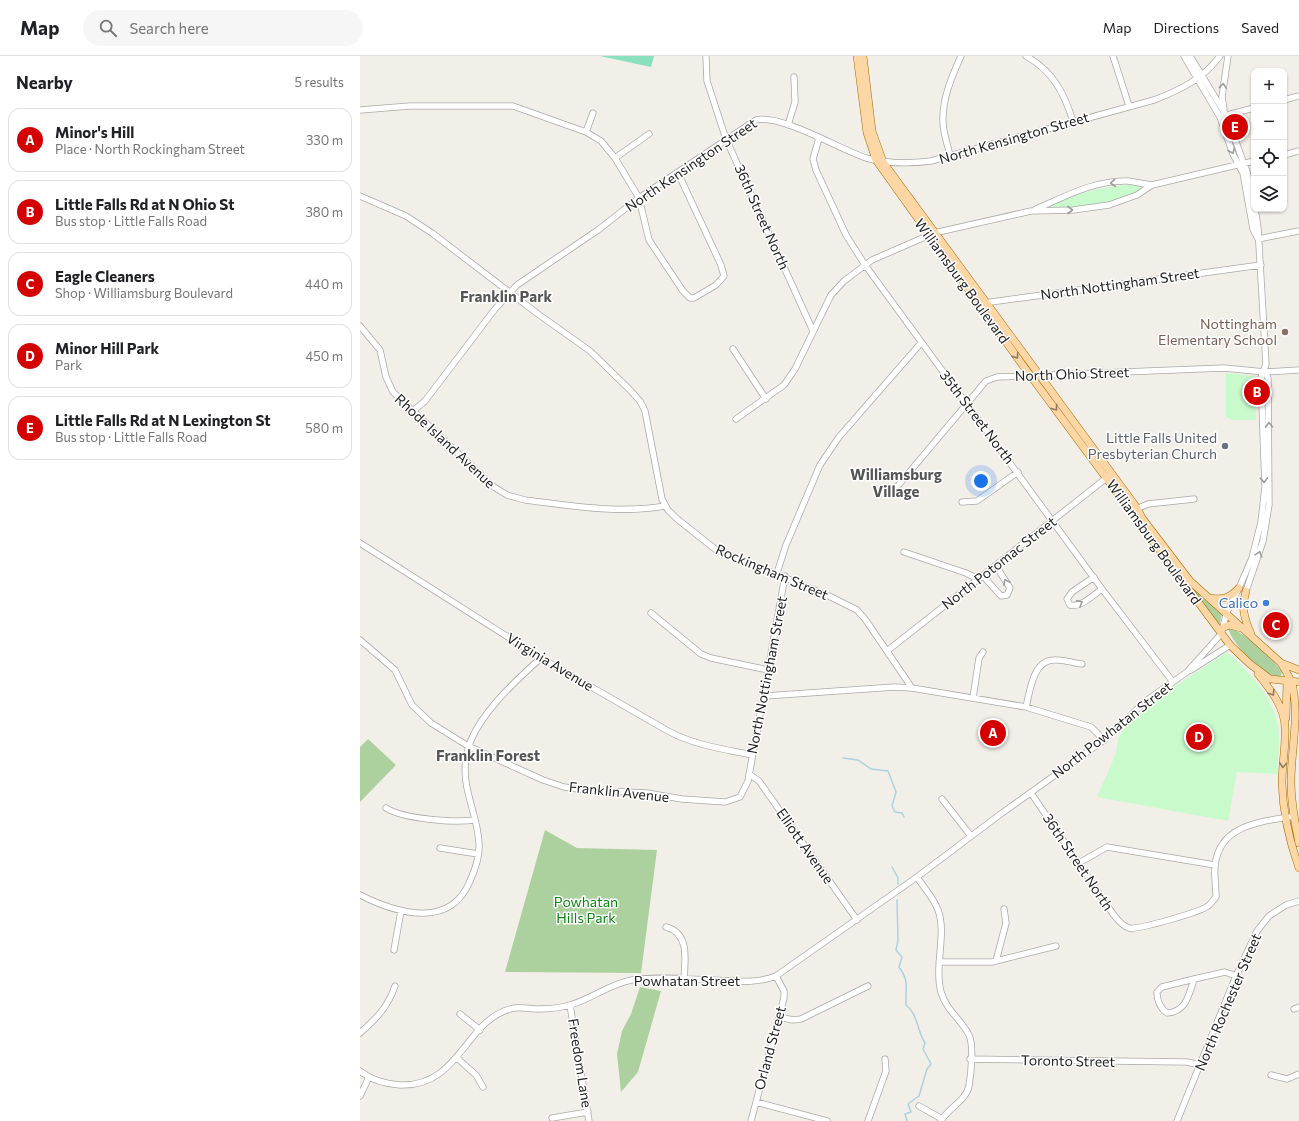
<!DOCTYPE html>
<html lang="en">
<head>
<meta charset="utf-8">
<style>
	:root { --surface:#fff; --page:#f6f6f6; --text:#202124; --muted:#757577; --line:#e0e0e0; --accent:#d40000 }
	body { margin:0; font-family:Commissioner,sans-serif; background:var(--page); color:var(--text) }
	.controls { position:absolute; right:12px; top:12px; display:grid; overflow:hidden; border-radius:8px; box-shadow:0 1px 3px #0004 }
	.controls button { width:36px; height:36px; display:grid; place-items:center; padding:0; border:0; border-bottom:1px solid var(--line); background:var(--surface); color:var(--text); font:20px sans-serif }
	.you { position:absolute; left:621px; top:425px; width:14px; height:14px; margin:-10px; border:3px solid #fff; border-radius:50%; background:#1a73e8; box-shadow:0 0 0 6px #1a73e833 }
	.badge { display:grid; place-items:center; width:26px; height:26px; border-radius:50%; background:var(--accent); color:#fff; font-size:13px; font-weight:700 }
	.pin { position:absolute; translate:-50% -50%; border:2px solid #fff; box-shadow:0 1px 4px #0006 }
	.list { margin:0; padding:0; list-style:none }
	h2 { display:flex; justify-content:space-between; align-items:center; height:52px; margin:0; padding:0 16px; font-size:17px }
	h2 small { font-size:13px; font-weight:400; color:var(--muted) }
	.list li { display:grid; grid-template-columns:26px 1fr auto; gap:12px; align-items:center; box-sizing:border-box; height:64px; margin:0 8px 8px; padding:0 8px; border:1px solid var(--line); border-radius:12px }
	.list b { display:block; font-size:15px; white-space:nowrap }
	.list p { margin:0; font-size:13px; white-space:nowrap; color:var(--muted) }
	.list em { font-size:13px; font-style:normal; color:var(--muted) }
	.icon { flex:none; width:22px; height:22px; fill:none; stroke:currentColor; stroke-width:2; stroke-linecap:round; stroke-linejoin:round }
	.map { position:relative; flex:none; width:939px; height:1065px; overflow:hidden }
	header { display:flex; align-items:center; gap:24px; box-sizing:border-box; height:56px; padding:0 20px; background:var(--surface); border-bottom:1px solid var(--line) }
	header strong { font-size:19px }
	nav { display:flex; gap:22px; margin-inline-start:auto; font-size:14px }
	.search { width:280px; height:36px; background:var(--page); display:flex; align-items:center; gap:10px; box-sizing:border-box; padding:0 14px; border-radius:22px; color:var(--muted); font-size:15px }
	main { display:flex }
	aside { flex:1; background:var(--surface) }
	.map>svg:first-child { display:block }
</style>
</head>
<body>
<header>
<strong>Map</strong>
<div class="search"><svg class="icon" aria-label="search" viewBox="0 0 24 24"><circle cx="10" cy="10" r="6"/><path d="M15 15l6 6"/></svg>Search here</div>
<nav><a>Map</a><a>Directions</a><a>Saved</a></nav>
</header>
<main>
<aside>
<h2>Nearby<small>5 results</small></h2>
<ul class="list">
<li><span class="badge">A</span><div><b>Minor's Hill</b><p>Place · North Rockingham Street</p></div><em>330 m</em></li>
<li><span class="badge">B</span><div><b>Little Falls Rd at N Ohio St</b><p>Bus stop · Little Falls Road</p></div><em>380 m</em></li>
<li><span class="badge">C</span><div><b>Eagle Cleaners</b><p>Shop · Williamsburg Boulevard</p></div><em>440 m</em></li>
<li><span class="badge">D</span><div><b>Minor Hill Park</b><p>Park</p></div><em>450 m</em></li>
<li><span class="badge">E</span><div><b>Little Falls Rd at N Lexington St</b><p>Bus stop · Little Falls Road</p></div><em>580 m</em></li>
</ul>
</aside>
<div class="map">
<svg width="939" height="1065" viewBox="0 0 939 1065">
	<rect width="100%" height="100%" fill="#f2efe9"/>
	<path fill="#add19e" d="M818 514 862 557 859 571Z
		M868 571C886 577 908 600 922 615L921 620C908 626 869 585 868 571Z
		M8 683 36 709 0 746V691Z
		M185 774 217 792 297 794 281 917 145 916Z
		M280 931 301 935 278 1016 261 1036 257 998 262 975 271 958Z"/>
	<path fill="#c8facc" d="M776 129H780L781 134C750 149 725 151 691 152V149C719 137 745 129 776 129Z
		M866 317 894 320 896 364H873L866 361Z
		M865 597C874 599 880 608 886 614 906 636 920 657 919 687 919 698 917 708 917 718L877 716 868 765 737 741C743 726 751 711 756 696 758 691 757 685 759 681 776 651 836 618 865 597Z"/>
	<path fill="#88e0be" d="M240 0H294L291 11Z"/>
	<g fill="none" stroke-linecap="round" stroke-linejoin="round">
		<path stroke="#aad3df" stroke-width="1.5" d="M483 702 498 704 511 713 528 715 536 736 532 750 535 756 542 757 544 761
			M532 811 538 822V828
			M537 844 538 884 536 894 542 901 539 911C550 926 545 932 546 949 558 958 557 975 565 987L563 993 571 1008 567 1013 559 1040 548 1048 551 1056 545 1058 547 1065"/>
		<defs>
			<path id="minor" d="M346 0 347 25 366 83 453 275
				M666 0C693 15 704 37 713 65
				M753 0 769 50
				M824 0 860 61 873 98 883 117 893 173 897 181
				M830 0 866 59 887 116 894 149
				M924 44 939 40
				M864 53 862 41 868 0
				M0 54 50 50H153L226 76 241 85 255 102 279 142 289 184 323 235 330 242H334L356 229 364 220 361 209 318 117
				M863 60 894 52
				M428 69 435 46 434 21
				M226 76 233 57
				M459 82 453 103 456 114 486 179 505 209 742 533 813 626
				M924 99 939 95
				M590 100C588 89 583 77 583 66 582 43 592 20 601 0
				M255 102 289 78
				M0 140 46 160 72 177 178 258 230 295 269 333 280 345 285 355 302 443 308 454 316 462 355 493 469 540 497 554 505 563 552 632
				M676 153C704 141 735 124 767 125 776 126 784 128 792 129
				M898 183 939 175
				M624 247 901 209
				M0 270 20 294 26 321 33 336 134 431 147 439 165 444C212 450 259 458 305 450
				M373 293 406 343
				M54 354 65 345 135 253 157 229 238 174 279 142 396 64C421 58 479 93 506 102 528 108 548 108 571 105L794 44C820 34 843 23 860 0
				M376 363 424 329 435 313 471 239 484 225 512 204 574 177 671 155 713 154 749 149 777 139 792 129 894 105
				M536 432 626 325 637 321 864 312 905 316 939 314
				M602 446 617 445 658 416
				M774 454 788 448 834 443
				M0 487 181 602 308 675C334 689 363 693 392 699
				M544 496 606 517 618 523
				M417 517 426 489 460 409 479 381 561 287
				M623 520 641 540 647 539 650 532 636 510
				M734 521 712 536 707 543 710 549C721 552 733 539 742 533
				M886 535 903 485 909 449 908 322 905 316
				M291 557 341 598 351 602 408 614
				M0 584 35 614 52 649 71 667 108 690 183 724 204 731 225 734 287 737 322 743 365 746 380 741 388 725 425 520
				M527 595 749 420
				M831 614 870 589
				M405 640 535 631 552 632 666 651 731 671 744 684
				M613 642 619 602 623 596
				M666 651C670 635 673 604 694 604 703 603 713 607 722 608
				M389 718 399 725 497 864
				M671 737 753 858C757 863 762 870 769 872 778 874 840 856 848 850 851 848 853 844 856 841 856 831 854 820 855 810 859 770 898 766 929 761
				M582 743 611 780
				M26 752C44 763 94 767 115 764
				M80 792 118 798
				M719 807 747 791 855 809
				M557 821C564 832 574 842 578 854 587 877 574 910 581 936 586 954 601 963 609 979 614 989 611 1018 609 1030 606 1045 588 1052 581 1065
				M0 839C36 857 90 874 110 825 115 814 120 800 119 787 117 753 98 729 108 693 117 660 156 624 181 602
				M306 871C330 877 325 905 324 923
				M34 894 41 855
				M636 905 646 867 644 853
				M579 906H632L696 890
				M834 923C829 939 826 956 807 957 800 952 797 945 797 936L802 931Z
				M834 923 865 916 876 920
				M210 949 229 1065
				M934 953 939 951
				M100 958 120 974
				M419 961 433 964 441 963 508 930
				M0 977C16 963 28 951 35 930
				M97 1002 116 1019 123 1031
				M610 1003 827 1006 840 1009
				M0 1015C11 1024 26 1028 40 1029 100 1031 104 966 150 953 159 950 168 953 177 953 188 953 200 952 210 949 232 943 249 928 272 924 297 920 327 923 353 924 374 925 396 928 416 920L557 821 638 760 744 684 787 644 827 616 861 578 867 556 879 532 892 502 901 466 905 431 901 322 906 308 898 172 895 153
				M911 1019 927 1023 939 1018
				M0 1040 9 1021
				M396 1046 467 1065
				M559 1050 582 1063
				M192 1062 228 1056
				M391 1065 424 942V935L416 920
				M508 1065 526 1015 525 1003
				M817 1065 876 920 897 875 909 860 926 849 939 845"/>
			<path id="major" d="M497 0 507 77 516 104 664 311 870 589 890 608 910 623 939 626
				M503 0 512 75 523 106 777 452 782 462 830 525 921 607C926 615 931 623 933 632 939 662 931 696 931 726 931 747 935 767 939 787
				M886 535C881 551 884 562 891 578
				M849 542C863 544 870 542 879 532
				M864 571 870 569 881 572
				M921 607 939 614
				M898 618C910 633 925 651 925 672 926 690 922 709 922 727 923 757 929 784 939 812
				M926 662 927 625 929 621"/>
		</defs>
		<use href="#minor" stroke="#a9a9a9" stroke-width="7"/>
		<use href="#major" stroke="#a06b00" stroke-width="8"/>
		<use href="#minor" stroke="#fff" stroke-width="5.5"/>
		<use href="#major" stroke="#fcd6a4" stroke-width="7"/>
	</g>
	<defs><path id="oneway-chevron" d="M-2-3.5L2.5 0L-2 3.5" fill="none" stroke-width="1.6" stroke-linecap="round" stroke-linejoin="round"/></defs>
	<g stroke="#9c9c9c">
		<use href="#oneway-chevron" transform="translate(863 30) rotate(-84)"/>
		<use href="#oneway-chevron" transform="translate(872 95) rotate(67)"/>
		<use href="#oneway-chevron" transform="translate(753 127) rotate(174)"/>
		<use href="#oneway-chevron" transform="translate(710 154)"/>
		<use href="#oneway-chevron" transform="translate(909 369) rotate(-91)"/>
		<use href="#oneway-chevron" transform="translate(904 424) rotate(88)"/>
		<use href="#oneway-chevron" transform="translate(899 498) rotate(-73)"/>
		<use href="#oneway-chevron" transform="translate(646 526) rotate(-120)"/>
		<use href="#oneway-chevron" transform="translate(720 547) rotate(-29)"/>
	</g>
	<g stroke="#8f7c63">
		<use href="#oneway-chevron" transform="translate(656 300) rotate(55)"/>
		<use href="#oneway-chevron" transform="translate(695 352) rotate(54)"/>
		<use href="#oneway-chevron" transform="translate(912 637) rotate(57)"/>
		<use href="#oneway-chevron" transform="translate(923 709) rotate(94)"/>
	</g>
	<circle fill="#8d6e63" stroke="#fff" stroke-width="1.5" cx="925" cy="276" r="4"/>
	<circle fill="#6b7280" stroke="#fff" stroke-width="1.5" cx="865" cy="390" r="4"/>
	<circle fill="#3f7fe0" stroke="#fff" stroke-width="1.5" cx="906" cy="547" r="4"/>
	<g text-anchor="middle" stroke-width="3" stroke-linejoin="round" paint-order="stroke">
		<g font-size="14" fill="#222" stroke="#fff">
			<text transform="translate(654 82) rotate(-16)" y="5">North Kensington Street</text>
			<text transform="translate(331 109) rotate(-34)" y="5">North Kensington Street</text>
			<text transform="translate(402 161) rotate(66)" y="5">36th Street North</text>
			<text transform="translate(602 225) rotate(54)" y="5">Williamsburg Boulevard</text>
			<text transform="translate(760 228) rotate(-8)" y="5">North Nottingham Street</text>
			<text transform="translate(712 318) rotate(-2)" y="5">North Ohio Street</text>
			<text transform="translate(617 361) rotate(53)" y="5">35th Street North</text>
			<text transform="translate(85 385) rotate(43)" y="5">Rhode Island Avenue</text>
			<text transform="translate(794 486) rotate(54)" y="5">Williamsburg Boulevard</text>
			<text transform="translate(639 507) rotate(-38)" y="5">North Potomac Street</text>
			<text transform="translate(412 516) rotate(23)" y="5">Rockingham Street</text>
			<text transform="translate(190 606) rotate(31)" y="5">Virginia Avenue</text>
			<text transform="translate(407 619) rotate(-79)" y="5">North Nottingham Street</text>
			<text transform="translate(752 674) rotate(-38)" y="5">North Powhatan Street</text>
			<text transform="translate(259 736) rotate(6)" y="5">Franklin Avenue</text>
			<text transform="translate(445 790) rotate(55)" y="5">Elliott Avenue</text>
			<text transform="translate(718 806) rotate(56)" y="5">36th Street North</text>
			<text x="327" y="930">Powhatan Street</text>
			<text transform="translate(868 946) rotate(-67)" y="5">North Rochester Street</text>
			<text transform="translate(410 992) rotate(-75)" y="5">Orland Street</text>
			<text transform="translate(708 1005) rotate(1)" y="5">Toronto Street</text>
			<text transform="translate(220 1007) rotate(81)" y="5">Freedom Lane</text>
		</g>
		<g font-size="14" fill="#785e54" stroke="#fff" text-anchor="end">
			<text x="917" y="273">Nottingham<tspan x="917" dy="16">Elementary School</tspan></text>
		</g>
		<g font-size="14" fill="#5b616d" stroke="#fff" text-anchor="end">
			<text x="857" y="387">Little Falls United<tspan x="857" dy="16">Presbyterian Church</tspan></text>
		</g>
		<g font-size="14" fill="#366cbe" stroke="#fff" text-anchor="end">
			<text x="898" y="552">Calico</text>
		</g>
		<g font-size="14" fill="#0c8416" stroke="#fff">
			<text x="226" y="851">Powhatan<tspan x="226" dy="16">Hills Park</tspan></text>
		</g>
		<g font-size="15" font-weight="bold" fill="#555" stroke="#fff">
			<text x="146" y="246">Franklin Park</text>
			<text x="536" y="424">Williamsburg<tspan x="536" dy="17">Village</tspan></text>
			<text x="128" y="705">Franklin Forest</text>
		</g>
	</g>
</svg>
<div class="controls">
<button>+</button>
<button>−</button>
<button><svg class="icon" aria-label="locate" viewBox="0 0 24 24"><circle cx="12" cy="12" r="6"/><path d="M12 2v4M12 18v4M2 12h4M18 12h4"/></svg></button>
<button><svg class="icon" aria-label="layers" viewBox="0 0 24 24"><path d="M12 4l9 5-9 5-9-5zM3 14l9 5 9-5"/></svg></button>
</div>
<div class="you"></div>
<div class="pin badge" style="left:633px;top:677px">A</div>
<div class="pin badge" style="left:897px;top:336px">B</div>
<div class="pin badge" style="left:916px;top:569px">C</div>
<div class="pin badge" style="left:839px;top:681px">D</div>
<div class="pin badge" style="left:875px;top:71px">E</div>
</div>
</main>
</body>
</html>
